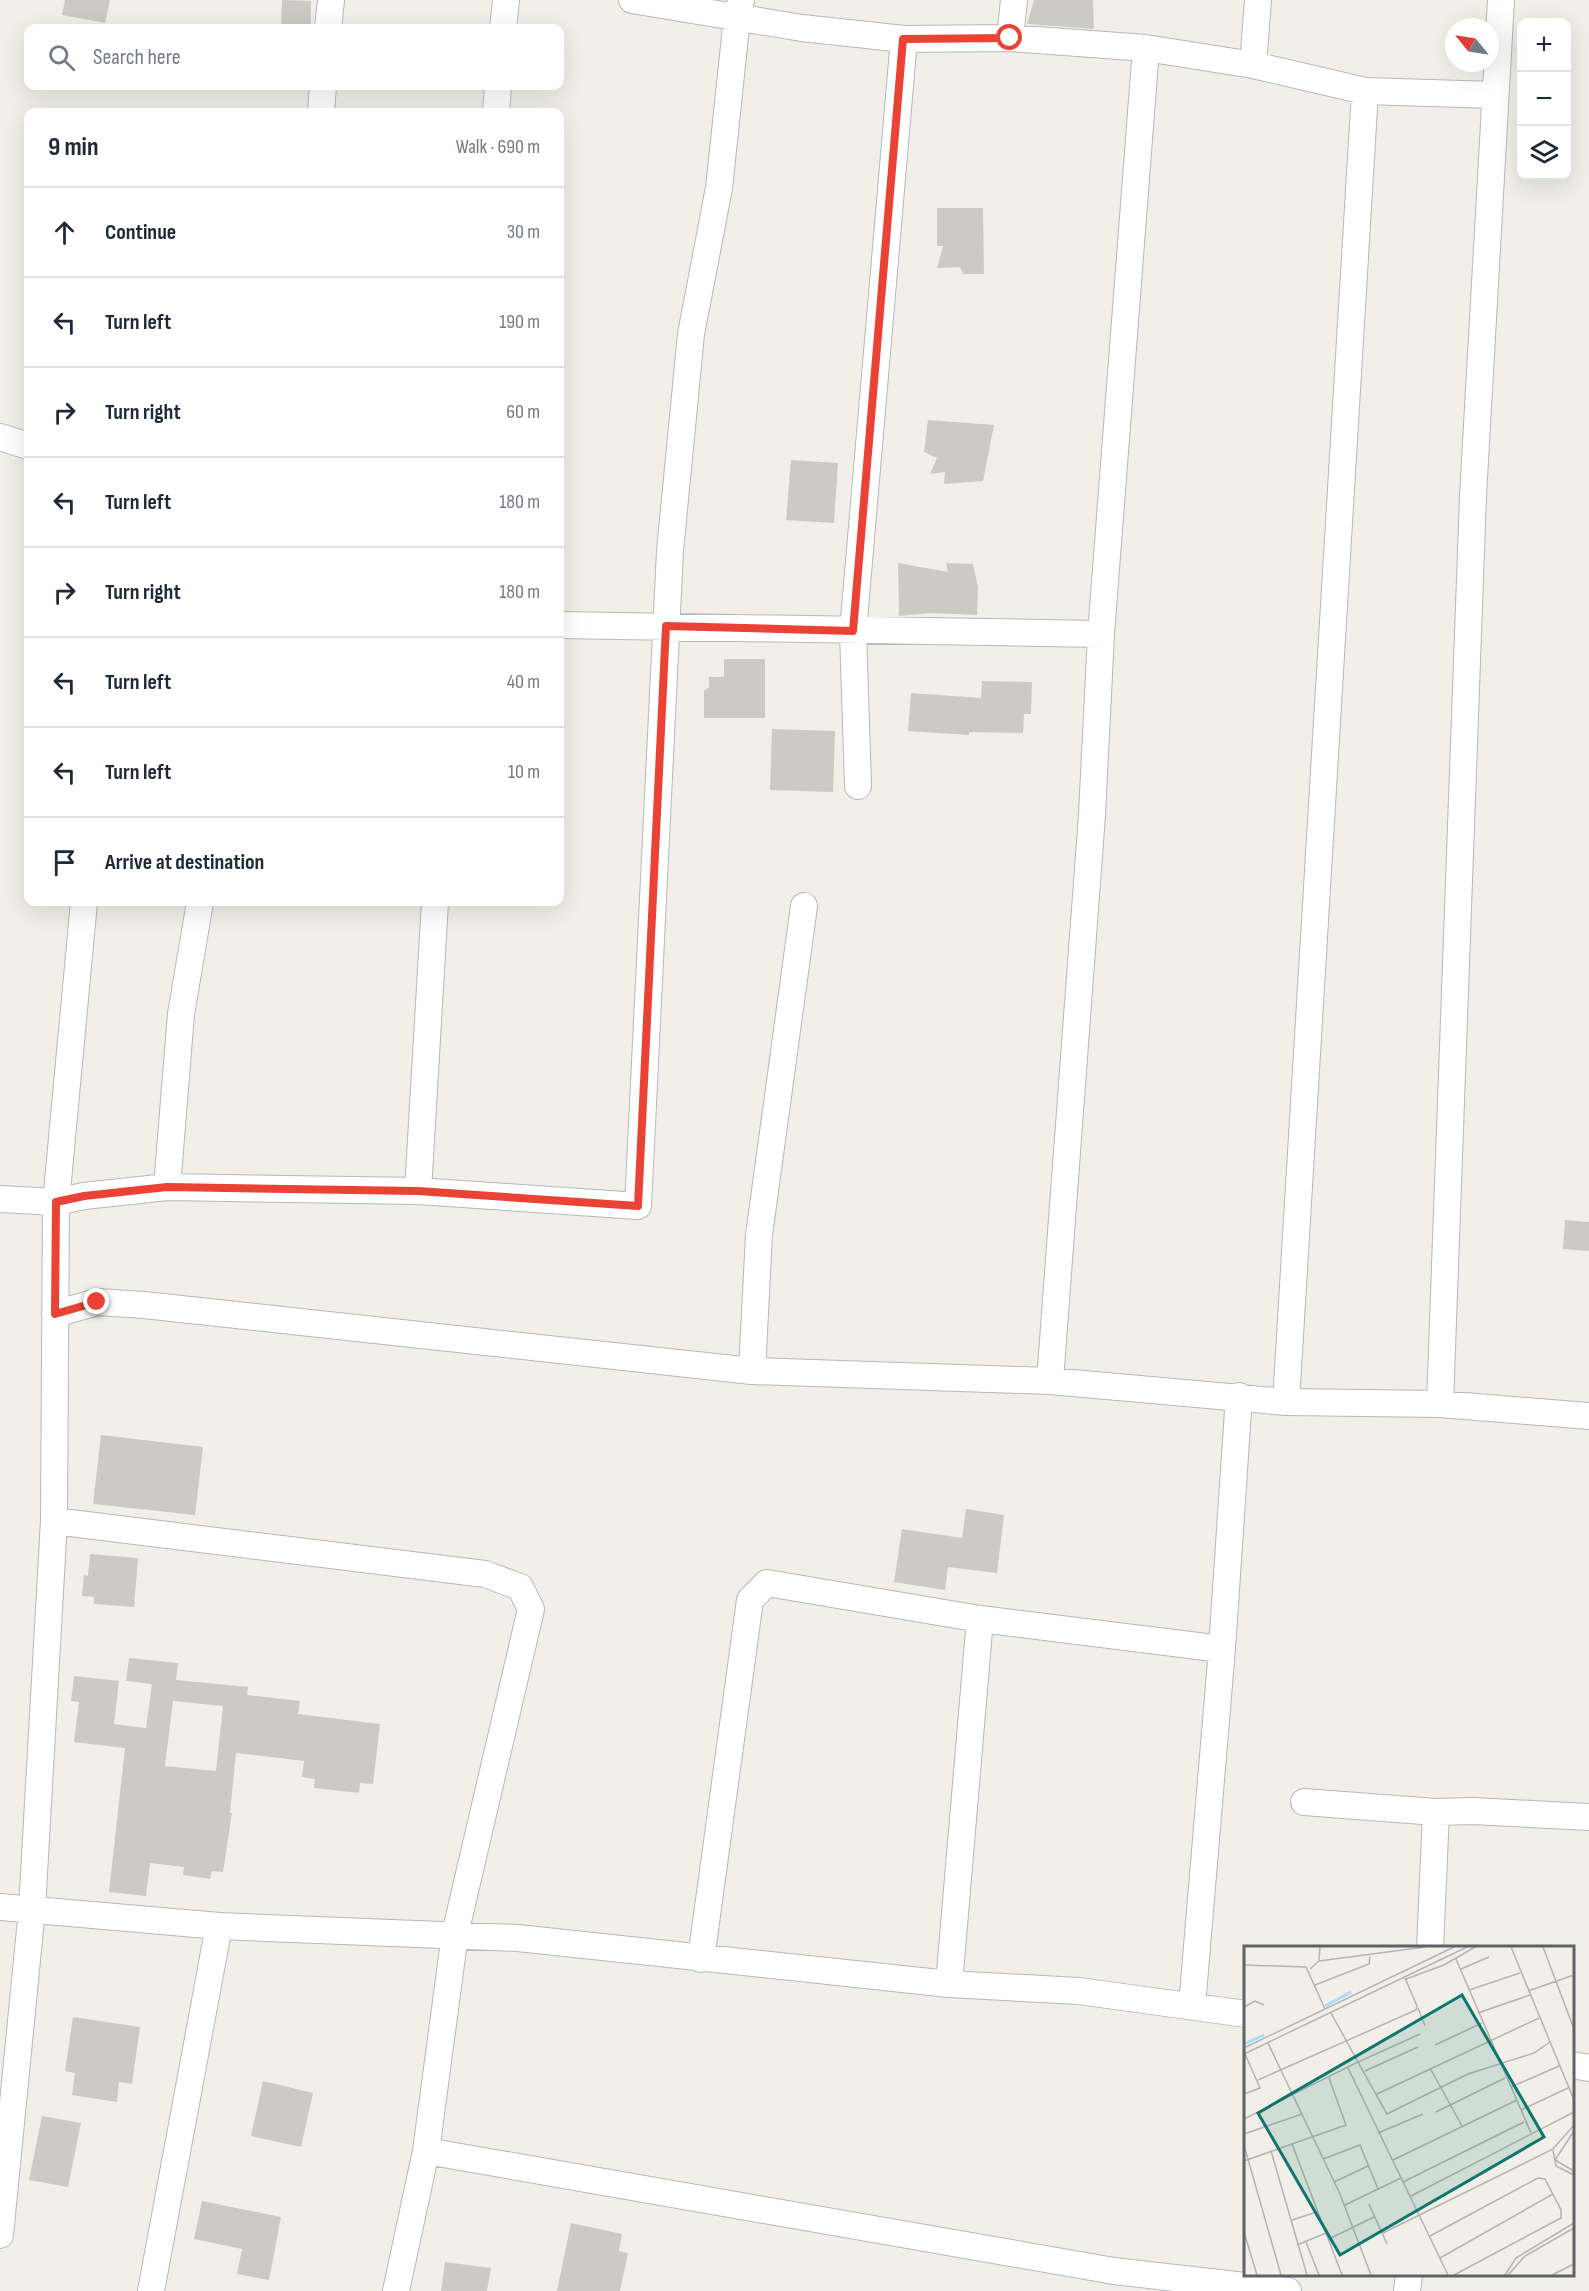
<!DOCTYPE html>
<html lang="en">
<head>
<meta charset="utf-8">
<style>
	:root { --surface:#fff; --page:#f2f2f3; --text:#1f2937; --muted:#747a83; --line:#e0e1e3 }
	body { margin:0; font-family:"Sofia Sans Condensed",sans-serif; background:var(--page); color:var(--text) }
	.controls { position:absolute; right:18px; top:18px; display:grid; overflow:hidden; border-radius:12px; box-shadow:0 6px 24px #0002 }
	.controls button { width:54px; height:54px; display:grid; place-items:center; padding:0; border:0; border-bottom:2px solid var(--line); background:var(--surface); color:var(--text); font:30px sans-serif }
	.compass { position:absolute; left:1445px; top:18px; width:54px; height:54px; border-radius:50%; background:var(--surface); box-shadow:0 6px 24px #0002; rotate:300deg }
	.stop { position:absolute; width:18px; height:18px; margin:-14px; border:4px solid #ea4335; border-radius:50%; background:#fff }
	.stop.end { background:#ea4335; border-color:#fff; box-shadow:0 2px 6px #0008 }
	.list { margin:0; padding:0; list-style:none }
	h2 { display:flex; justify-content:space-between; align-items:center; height:78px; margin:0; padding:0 24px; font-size:26px }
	h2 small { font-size:20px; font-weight:400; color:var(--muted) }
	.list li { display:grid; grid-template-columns:39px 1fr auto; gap:18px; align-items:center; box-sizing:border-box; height:90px; padding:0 24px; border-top:2px solid var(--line) }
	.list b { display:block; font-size:22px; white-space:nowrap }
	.list em { font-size:20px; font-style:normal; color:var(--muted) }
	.icon { flex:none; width:33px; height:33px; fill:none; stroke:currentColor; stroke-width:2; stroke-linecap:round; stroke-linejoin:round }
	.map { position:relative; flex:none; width:1589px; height:2291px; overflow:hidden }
	.search { position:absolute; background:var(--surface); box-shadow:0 6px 24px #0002; left:24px; top:24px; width:540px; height:66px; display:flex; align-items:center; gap:15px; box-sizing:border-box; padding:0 21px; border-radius:12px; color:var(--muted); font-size:22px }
	.panel { position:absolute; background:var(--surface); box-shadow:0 6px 24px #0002; left:24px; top:108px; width:540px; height:798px; border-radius:12px }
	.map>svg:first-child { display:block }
</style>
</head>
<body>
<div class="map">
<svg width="1589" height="2291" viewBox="0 0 1589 2291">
	<rect width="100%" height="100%" fill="#f1efe8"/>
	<path fill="#cccac5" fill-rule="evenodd" d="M65 0H110L105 23 62 15Z
		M282 0 311 1V28H281Z
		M1034 0H1093L1094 29 1027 24Z
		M937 208H983L984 274H963L960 267 937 268 943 246H937Z
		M928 420 994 425 983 481 944 484 945 472 930 474 937 458 924 452Z
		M791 460 838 463 834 523 786 520Z
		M898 563 948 572 946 563 973 564 978 587 977 615 932 613 899 616Z
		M724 659H765V718H704V691L709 687V677H724Z
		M982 681 1032 682 1031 714H1024L1023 733 969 732V735L908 731 911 693 981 698Z
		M772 729 835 731 833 792 770 790Z
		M1565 1220 1589 1222V1251L1563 1249Z
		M101 1435 203 1447 195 1515 93 1504Z
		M966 1509 1004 1515 997 1573 948 1567 945 1590 894 1582 902 1529 962 1538Z
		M90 1554 138 1558 134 1607 94 1604V1597L82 1596 84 1575 88 1576Z
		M129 1658 178 1663 176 1680 248 1687 247 1695 300 1701 298 1714 380 1724 373 1784 360 1783 359 1793 314 1788 315 1779 302 1777 304 1761 236 1753 230 1813H232L223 1872 212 1871 210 1879 183 1875 184 1867 150 1863 146 1896 109 1892 125 1748 74 1742 79 1702 71 1701 74 1676 119 1681 114 1724 146 1728 152 1684 126 1681ZM173 1701 223 1706 216 1771 165 1766Z
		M73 2017 140 2027 132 2084 119 2082 117 2102 72 2095 75 2073 65 2071Z
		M263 2081 313 2093 301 2147 251 2136Z
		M42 2116 81 2123 68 2187 29 2180Z
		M202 2201 281 2217 269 2280 237 2274 242 2249 194 2239Z
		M571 2223 622 2234 619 2251 628 2253 620 2291H557Z
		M445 2262 491 2268 487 2291H441Z"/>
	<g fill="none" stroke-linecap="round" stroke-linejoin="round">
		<defs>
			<path id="minor" d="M632 0 802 28 904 39 1010 38 1146 48 1253 65 1365 91 1495 95
				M328 28 331 0
				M503 28 506 0
				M1010 38 1014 0
				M1253 65 1258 0
				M321 112 323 86
				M496 112 498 86
				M0 437 28 446
				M560 625 1101 634
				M858 786 853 631 904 39
				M84 902 56 1202 84 1196 167 1187 418 1191 638 1206 670 551 691 334 719 188 737 18 741 0
				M167 1187 181 1014 200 902
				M418 1191 435 902
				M0 1199 56 1202 54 1521 32 1909 0 2235
				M55 1314 97 1302 144 1305 752 1371 1050 1381 1286 1402 1440 1404 1589 1416
				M752 1371 759 1235 804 906
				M1050 1381 1092 815 1101 634 1146 48
				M1286 1402 1365 91
				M1440 1404 1473 496 1501 0
				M54 1521 485 1574 520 1587 531 1609 455 1934 426 2151 396 2291
				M1304 1802 1436 1812 1473 1811 1589 1817
				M0 1907 219 1926 518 1938 949 1984 1079 1991 1246 2014
				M1430 1948 1436 1812
				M701 1959 750 1600 767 1583 980 1619 1222 1649
				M949 1984 980 1619
				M1192 2006 1222 1649 1239 1396
				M1572 2065 1589 2068
				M426 2151 1114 2271 1288 2291
				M151 2291 219 1926
				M1407 2291 1409 2274"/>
		</defs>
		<use href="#minor" stroke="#b5b8bc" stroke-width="28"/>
		<use href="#minor" stroke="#fff" stroke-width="26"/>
	</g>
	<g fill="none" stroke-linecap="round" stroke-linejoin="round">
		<path stroke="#ea4335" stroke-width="8" d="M97 1302 55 1314 56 1202 84 1196 167 1187 418 1191 638 1206 666 626 853 631 903 39 1010 38"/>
	</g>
	<g transform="translate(1244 1946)">
		<rect width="330" height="330" fill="#f1efe8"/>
		<path fill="none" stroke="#aadaff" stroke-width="3" d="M81 60 107 46M0 98 20 89"/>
		<path fill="none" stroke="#b3b3b1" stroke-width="1.5" d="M267 1 330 154M299 1 330 83M212 13 287 187M75 15 181 1M0 19 62 21 81 63M66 23 75 15 76 1M217 23 245 11M162 33 200 19 231 1M71 39 125 18 126 10M225 44 276 27M284 45 330 29M0 61 11 55 20 59M174 62 181 80M234 67 286 49M176 88 114 116 143 168 224 128 290 107 306 96M24 97 96 248 127 329M191 99 238 77M0 102 210 1M0 108 223 1M104 122 204 329M186 122 218 180M121 125 174 101M14 134 172 64 173 60 161 32M267 141 315 120M0 148 16 142 1 108M133 148 295 72M277 164 324 142M192 166 261 132M0 173 114 116 87 67M330 185 311 214 330 225M134 187 179 168M0 188 58 168M48 198 98 329M0 199 37 329M309 204 312 220 330 229M27 205 63 329M79 213 116 199 134 243M149 214 273 154M0 215 102 179 85 132M90 236 124 220M159 236 280 176M167 250 330 166M125 258 143 298M101 259 157 232M48 274 73 266M0 286 13 329M139 287 309 203 330 179M186 290 294 232 301 233 317 264V272L210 329M85 293 130 271M62 296 75 329M53 299 82 287M196 312 309 248M261 329 272 312 330 277M264 329 281 310 330 282M308 329 330 318"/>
		<path fill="#0f766e" fill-opacity="0.15" stroke="#0f766e" stroke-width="3" d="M218 49 300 191 96 309 14 167Z"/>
		<rect width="330" height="330" fill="none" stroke="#5f6368" stroke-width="3"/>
	</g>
</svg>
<div class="controls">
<button>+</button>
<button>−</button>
<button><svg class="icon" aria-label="layers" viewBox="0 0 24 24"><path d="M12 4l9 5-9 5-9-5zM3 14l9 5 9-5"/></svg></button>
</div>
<svg class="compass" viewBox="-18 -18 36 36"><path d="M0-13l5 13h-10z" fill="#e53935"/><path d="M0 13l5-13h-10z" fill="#747a83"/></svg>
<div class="stop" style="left:1010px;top:38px"></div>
<div class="stop end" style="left:97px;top:1302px"></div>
<div class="search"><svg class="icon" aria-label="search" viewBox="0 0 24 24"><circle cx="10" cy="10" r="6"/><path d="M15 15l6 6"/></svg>Search here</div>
<section class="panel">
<h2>9 min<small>Walk · 690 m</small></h2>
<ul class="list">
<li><svg class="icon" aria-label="ahead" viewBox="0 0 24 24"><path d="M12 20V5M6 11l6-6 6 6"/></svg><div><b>Continue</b></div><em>30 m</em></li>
<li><svg class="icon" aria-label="left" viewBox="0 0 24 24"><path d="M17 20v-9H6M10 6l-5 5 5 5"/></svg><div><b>Turn left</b></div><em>190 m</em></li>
<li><svg class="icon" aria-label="right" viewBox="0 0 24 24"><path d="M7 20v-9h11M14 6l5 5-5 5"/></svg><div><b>Turn right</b></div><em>60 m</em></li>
<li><svg class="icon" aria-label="left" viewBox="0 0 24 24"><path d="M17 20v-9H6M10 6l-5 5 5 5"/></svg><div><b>Turn left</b></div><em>180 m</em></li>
<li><svg class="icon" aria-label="right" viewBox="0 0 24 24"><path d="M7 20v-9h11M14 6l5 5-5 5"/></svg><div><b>Turn right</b></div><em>180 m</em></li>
<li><svg class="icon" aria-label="left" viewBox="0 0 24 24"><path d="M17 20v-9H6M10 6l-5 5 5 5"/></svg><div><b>Turn left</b></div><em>40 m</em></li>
<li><svg class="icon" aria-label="left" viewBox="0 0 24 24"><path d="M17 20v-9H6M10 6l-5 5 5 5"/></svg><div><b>Turn left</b></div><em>10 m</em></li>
<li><svg class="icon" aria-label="arrive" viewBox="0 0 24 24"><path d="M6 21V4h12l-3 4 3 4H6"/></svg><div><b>Arrive at destination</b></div></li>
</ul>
</section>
</div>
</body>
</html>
